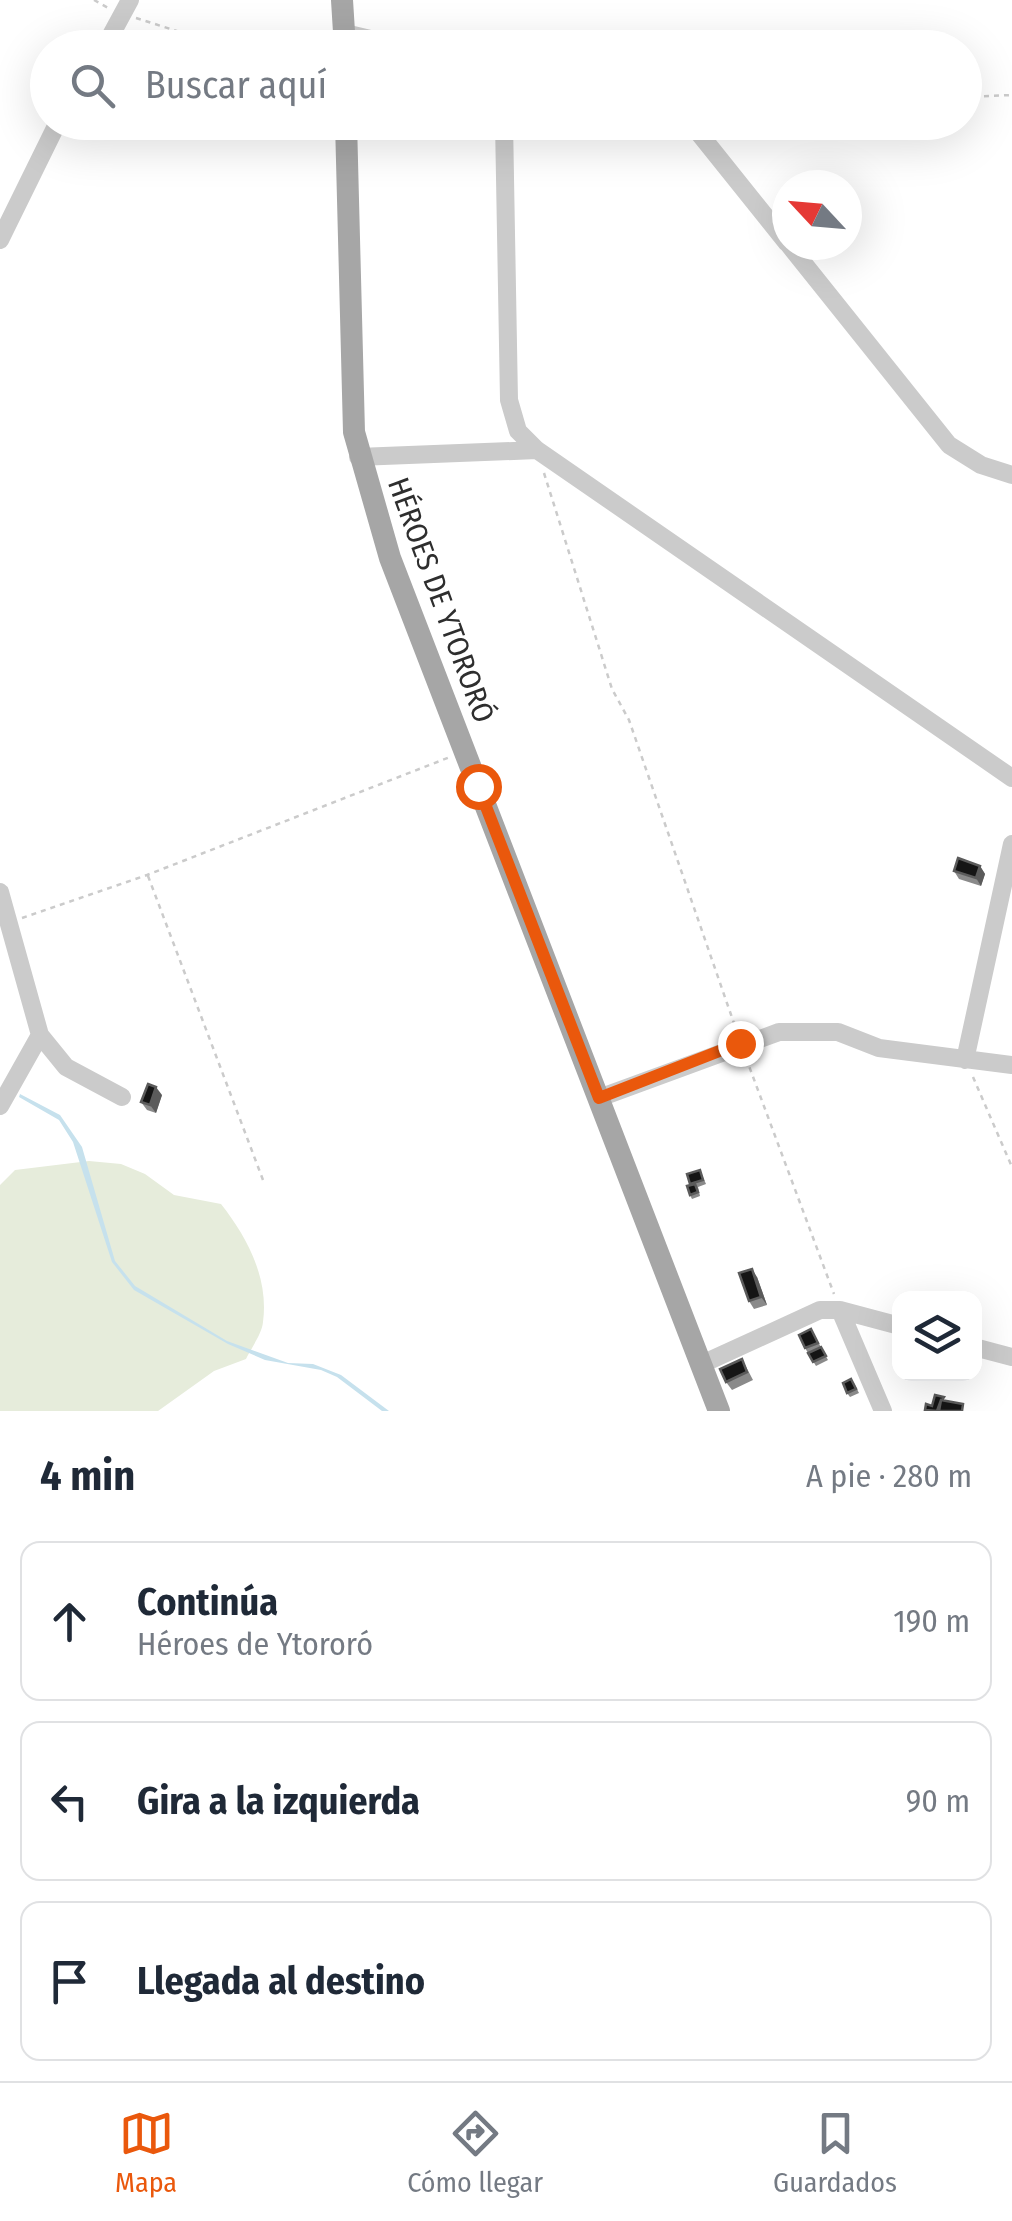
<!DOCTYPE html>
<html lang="es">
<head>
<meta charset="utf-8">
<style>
	:root { --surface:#fff; --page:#f6f6f7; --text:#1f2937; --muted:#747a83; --line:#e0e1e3; --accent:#ea580c }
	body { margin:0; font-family:"Fira Sans Condensed",sans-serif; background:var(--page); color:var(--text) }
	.controls { position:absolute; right:30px; bottom:30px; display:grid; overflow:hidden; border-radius:20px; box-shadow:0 10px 40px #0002 }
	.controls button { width:90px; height:90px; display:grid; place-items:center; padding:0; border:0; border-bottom:2px solid var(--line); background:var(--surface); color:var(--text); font:50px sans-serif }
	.compass { position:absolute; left:772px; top:170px; width:90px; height:90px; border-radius:50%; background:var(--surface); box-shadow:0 10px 40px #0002; rotate:296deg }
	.stop { position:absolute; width:30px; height:30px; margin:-22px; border:8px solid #ea580c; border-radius:50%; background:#fff }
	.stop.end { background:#ea580c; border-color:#fff; box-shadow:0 2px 10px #0008 }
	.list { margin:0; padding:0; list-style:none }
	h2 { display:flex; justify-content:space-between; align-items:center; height:130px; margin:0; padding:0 40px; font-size:42px }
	h2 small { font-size:32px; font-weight:400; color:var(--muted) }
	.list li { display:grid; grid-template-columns:65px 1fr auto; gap:30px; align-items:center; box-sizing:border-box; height:160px; margin:0 20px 20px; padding:0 20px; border:2px solid var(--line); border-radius:20px }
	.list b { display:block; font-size:38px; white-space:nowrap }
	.list p { margin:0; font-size:32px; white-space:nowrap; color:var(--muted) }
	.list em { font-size:32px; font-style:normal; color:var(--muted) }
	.icon { flex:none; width:55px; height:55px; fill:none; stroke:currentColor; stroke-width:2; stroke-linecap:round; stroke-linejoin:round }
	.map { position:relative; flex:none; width:1012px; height:1411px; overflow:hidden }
	.search { position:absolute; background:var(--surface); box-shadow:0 10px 40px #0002; left:30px; right:30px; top:30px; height:110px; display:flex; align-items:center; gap:25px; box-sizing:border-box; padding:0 35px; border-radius:55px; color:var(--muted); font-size:38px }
	.sheet { height:670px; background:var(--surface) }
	nav { display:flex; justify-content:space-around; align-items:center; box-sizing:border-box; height:140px; border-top:2px solid var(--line); background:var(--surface); font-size:28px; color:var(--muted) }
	nav a { display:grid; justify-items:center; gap:5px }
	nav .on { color:var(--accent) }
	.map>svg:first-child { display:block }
</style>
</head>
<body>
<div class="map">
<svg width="1012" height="1411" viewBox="0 0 1012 1411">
	<rect width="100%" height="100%" fill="#fff"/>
	<path fill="#e6ecdb" d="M89 1161 121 1164 145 1174 174 1195 221 1204C247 1237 269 1278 263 1322 262 1334 251 1348 246 1359L214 1371 158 1411H0V1185L15 1170Z"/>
	<path fill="#c6e1ed" d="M20 1094 60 1115 82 1147 115 1261 135 1286 227 1341 288 1363 313 1364 341 1375 389 1411H382L337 1377 321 1370 265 1360 228 1344 134 1290 112 1262 73 1142 59 1120 19 1097Z"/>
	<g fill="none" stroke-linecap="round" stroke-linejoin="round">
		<path stroke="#cbcbcb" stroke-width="2.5" stroke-dasharray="5 5" stroke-linecap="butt" d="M94 0 110 9
			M136 18 180 32 201 48
			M964 97 1012 95
			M544 473 612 689 629 720 737 1032
			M148 876 263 1180
			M22 918 147 875 450 757
			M746 1058 834 1294
			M973 1077 1012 1167"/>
		<path stroke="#cbcbcb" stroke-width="18" d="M345 33 383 42 449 48
			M104 48 130 0
			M504 122 509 400 518 431 537 450 1012 778
			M690 122 787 243
			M0 240 58 122
			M789 245 949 445 981 465 1012 475
			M358 457 537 450
			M0 892 40 1035 66 1067 122 1097
			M965 1060 1012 844
			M599 1098 779 1032H838L879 1048 1012 1065
			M0 1106 40 1035
			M840 1310 883 1411
			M974 1347 1012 1357
			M702 1364 820 1310H840L900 1326"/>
		<path stroke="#a6a6a6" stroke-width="22" d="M342 0 345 48
			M346 122 354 432 390 558 719 1411"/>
	</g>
	<path fill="#8a8a8a" d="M980 866 985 874 981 886 959 879 954 871Z
		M162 1095 156 1113 147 1110 141 1102Z
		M700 1170 706 1184 698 1187 700 1196 692 1199 690 1195Z
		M757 1277 767 1305 754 1309 749 1301Z
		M811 1329 828 1360 816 1366 805 1348Z
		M742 1359 753 1380 732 1390 726 1382Z
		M928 1374H949L948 1381 932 1380Z
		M854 1383 859 1393 850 1397 847 1393Z"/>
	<path fill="#5b5b5b" d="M980 866 985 874 981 886 976 878Z
		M156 1087 162 1095 156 1113 150 1105Z
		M752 1269 757 1277 767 1305 761 1297Z"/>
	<path fill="#151515" stroke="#5b5b5b" stroke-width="2.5" d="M958 858 980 866 976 878 954 871Z
		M148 1084 156 1087 150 1105 141 1102Z
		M700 1170 703 1180 690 1184 687 1174Z
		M695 1184 698 1192 690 1195 687 1186Z
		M752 1269 761 1297 749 1301 739 1273Z
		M811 1329 818 1343 805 1348 799 1335Z
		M821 1347 826 1356 813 1362 808 1353Z
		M742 1359 747 1372 726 1382 720 1369Z
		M851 1379 856 1389 847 1393 843 1383Z
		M935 1395 944 1397 942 1400H941L937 1411 925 1410 926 1404 932 1406Z
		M941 1400 963 1404 962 1411H939Z"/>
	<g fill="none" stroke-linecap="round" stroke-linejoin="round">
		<path stroke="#ea580c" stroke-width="12" d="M478 786 599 1098 740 1043"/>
	</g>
	<g text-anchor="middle" stroke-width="10" stroke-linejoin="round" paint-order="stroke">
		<g font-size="30" fill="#2e2e2e" stroke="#fff">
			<text transform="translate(441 600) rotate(70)" y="10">HÉROES DE YTORORÓ</text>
		</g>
	</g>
</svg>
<div class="controls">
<button><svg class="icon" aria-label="layers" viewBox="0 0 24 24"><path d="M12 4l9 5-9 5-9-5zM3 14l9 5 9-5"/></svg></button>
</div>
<svg class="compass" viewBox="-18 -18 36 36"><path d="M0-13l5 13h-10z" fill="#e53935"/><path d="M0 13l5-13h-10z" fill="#747a83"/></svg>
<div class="stop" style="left:478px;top:786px"></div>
<div class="stop end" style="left:740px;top:1043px"></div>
<div class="search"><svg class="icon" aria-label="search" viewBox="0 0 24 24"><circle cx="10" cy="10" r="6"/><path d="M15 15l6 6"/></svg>Buscar aquí</div>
</div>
<section class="sheet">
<h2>4 min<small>A pie · 280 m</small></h2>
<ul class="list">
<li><svg class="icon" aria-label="ahead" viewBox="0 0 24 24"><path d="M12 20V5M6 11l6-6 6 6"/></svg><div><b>Continúa</b><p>Héroes de Ytororó</p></div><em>190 m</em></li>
<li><svg class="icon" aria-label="left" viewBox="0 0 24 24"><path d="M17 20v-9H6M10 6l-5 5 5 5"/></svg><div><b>Gira a la izquierda</b></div><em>90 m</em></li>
<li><svg class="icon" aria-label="arrive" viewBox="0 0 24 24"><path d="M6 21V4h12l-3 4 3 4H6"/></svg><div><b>Llegada al destino</b></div></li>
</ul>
</section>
<nav>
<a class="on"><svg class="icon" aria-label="map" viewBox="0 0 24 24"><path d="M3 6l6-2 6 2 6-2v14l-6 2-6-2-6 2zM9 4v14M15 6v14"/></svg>Mapa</a>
<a><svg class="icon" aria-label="directions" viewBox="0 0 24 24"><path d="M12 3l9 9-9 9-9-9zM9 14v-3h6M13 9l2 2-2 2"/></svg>Cómo llegar</a>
<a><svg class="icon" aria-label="saved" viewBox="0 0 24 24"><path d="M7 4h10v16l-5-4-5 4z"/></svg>Guardados</a>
</nav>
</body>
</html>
